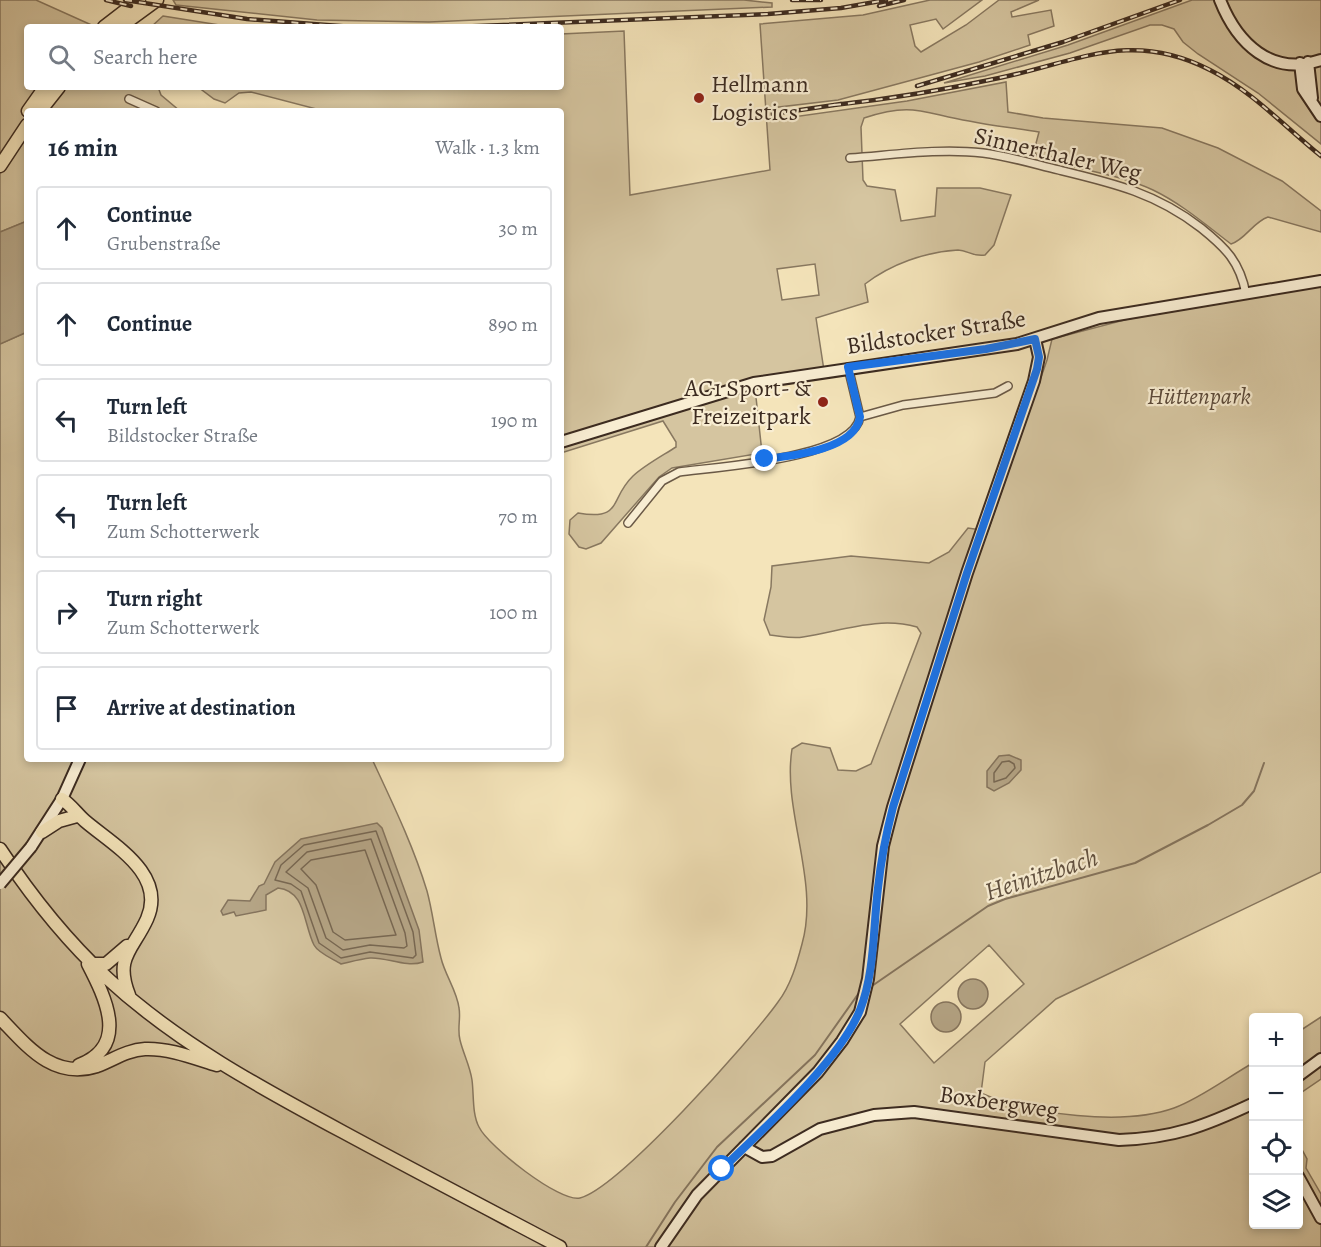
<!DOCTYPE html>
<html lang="en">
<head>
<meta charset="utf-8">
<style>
	:root { --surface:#fff; --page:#f6f6f7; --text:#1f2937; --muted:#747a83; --line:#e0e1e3 }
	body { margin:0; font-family:Alegreya,serif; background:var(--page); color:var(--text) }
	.controls { position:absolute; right:18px; bottom:18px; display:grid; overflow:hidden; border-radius:6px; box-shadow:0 3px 9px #0003 }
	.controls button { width:54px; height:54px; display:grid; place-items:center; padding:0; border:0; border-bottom:2px solid var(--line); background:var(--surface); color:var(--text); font:30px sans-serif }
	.stop { position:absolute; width:18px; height:18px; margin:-14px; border:4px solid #1a73e8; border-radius:50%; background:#fff }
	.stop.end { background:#1a73e8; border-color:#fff; box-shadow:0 2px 6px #0008 }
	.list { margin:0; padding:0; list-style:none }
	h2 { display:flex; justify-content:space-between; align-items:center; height:78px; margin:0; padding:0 24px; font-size:26px }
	h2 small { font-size:20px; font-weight:400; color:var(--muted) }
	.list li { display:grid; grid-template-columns:39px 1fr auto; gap:18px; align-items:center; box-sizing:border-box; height:84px; margin:0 12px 12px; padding:0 12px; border:2px solid var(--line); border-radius:6px }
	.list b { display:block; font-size:22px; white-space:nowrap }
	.list p { margin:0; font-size:20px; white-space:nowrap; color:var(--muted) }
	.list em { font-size:20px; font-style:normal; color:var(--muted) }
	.icon { flex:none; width:33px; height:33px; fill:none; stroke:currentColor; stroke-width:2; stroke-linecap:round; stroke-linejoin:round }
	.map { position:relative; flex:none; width:1321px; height:1247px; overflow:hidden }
	.search { position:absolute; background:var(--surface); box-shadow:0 3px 9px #0003; left:24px; top:24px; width:540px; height:66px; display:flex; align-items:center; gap:15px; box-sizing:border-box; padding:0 21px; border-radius:6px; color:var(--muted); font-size:22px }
	.panel { position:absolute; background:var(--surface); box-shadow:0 3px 9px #0003; left:24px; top:108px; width:540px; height:654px; border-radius:6px }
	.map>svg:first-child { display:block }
</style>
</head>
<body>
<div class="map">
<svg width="1321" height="1247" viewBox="0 0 1321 1247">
	<rect width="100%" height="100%" fill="#f4e4ba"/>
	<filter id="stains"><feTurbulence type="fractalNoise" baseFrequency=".00333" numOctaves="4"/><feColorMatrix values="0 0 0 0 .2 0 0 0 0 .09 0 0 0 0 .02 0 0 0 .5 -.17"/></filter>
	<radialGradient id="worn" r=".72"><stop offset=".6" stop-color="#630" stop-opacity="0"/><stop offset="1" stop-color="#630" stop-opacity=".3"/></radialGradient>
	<path fill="#d5c5a0" stroke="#887860" stroke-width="1.5" fill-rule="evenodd" d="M0 0H36L96 27H27V87H158L161 95 180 111H27V221L0 232Z
		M173 0H744L772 3V7L429 22 317 20 176 5Z
		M930 0H982L943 29 936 19 910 25 915 46 921 52 966 25 999 0H1039L1011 12 1012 17 1051 10 1054 26 1028 35 1030 45 979 62 838 100 771 108 772 120 907 101 1006 82 1008 112 1043 118 1162 128 1218 148 1282 181 1321 211V232L1268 217C1253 222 1245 240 1231 244 1206 225 1182 204 1153 190 1125 177 1093 172 1063 164L1064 157 1037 156 1034 151 1039 132C1016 128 992 126 969 121 922 113 913 102 864 118L861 127 863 180 867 186 895 190 901 221 935 216 937 188H980L1011 195 994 245 985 255C972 257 968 250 958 250 925 252 891 264 865 284L868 302 816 318 825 377 755 388 762 453 672 468 659 477 601 543 586 549 579 547 569 534 570 520 578 513C623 521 609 499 633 476 645 465 662 456 676 447V442L663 421 561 453V111H324L251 92 239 93 225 103 214 99 198 87H561V34L624 31 630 195 770 170 760 24 863 15ZM815 264 819 295 782 300 777 269Z
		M1192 0H1321V144L1258 93 1198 54 1183 42 1174 29 1162 25H1150L1070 53 985 76 944 83 1068 45Z
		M163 16 232 27H151Z
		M1321 286V872L1056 999 985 1062 981 1093C1030 1115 1124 1126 1174 1108 1201 1098 1228 1077 1253 1063L1254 1224H1298L1299 1144 1307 1159 1306 1168 1321 1194V1247H0V344L27 332V759H372C392 802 413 845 427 891 433 913 435 936 441 958 445 975 457 991 459 1008 461 1018 457 1029 460 1040 463 1053 470 1066 472 1080 474 1095 472 1114 479 1127 488 1146 560 1203 580 1198 619 1188 751 1040 778 1002 791 985 797 963 802 944 820 881 782 811 792 749L802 743 830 748 838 770 856 771 871 764 921 633 917 627C878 616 842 631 803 637 792 639 781 636 770 635L764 620 771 587 772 566 851 556 929 563 949 552 968 528 988 531 1047 360 1052 339 1128 319ZM989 945 1024 984 934 1063 900 1024Z
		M1321 1017V1079L1299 1094 1298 1032Z"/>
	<path fill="#b5a586" stroke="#85745d" stroke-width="1.5" d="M27 221V332L0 344V232Z
		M1009 755 1021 760V770L1009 783 994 791 987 787V771L999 756Z
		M377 823 382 828 419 930 423 962C406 968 387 957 370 958 360 959 350 962 341 964 333 959 318 953 314 945 303 923 306 891 278 888L266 895V910L236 916 234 912 223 915 221 911 228 900 250 901 259 886 264 884 275 862 301 839Z
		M958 994a15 15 0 1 1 30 0a15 15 0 1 1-30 0Z
		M931 1017a15 15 0 1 1 30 0a15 15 0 1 1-30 0Z"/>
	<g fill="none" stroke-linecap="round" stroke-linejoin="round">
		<path stroke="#786853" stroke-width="1.5" d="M1009 761 1014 764 1015 768 1006 778 994 782V773L1002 762Z
			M376 831 413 932 416 955 413 958 370 952 341 958 319 943 301 891 291 884 275 880 281 865 304 845Z
			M371 839 405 933 407 946 404 948 370 945 343 950 326 938 308 888 286 872 307 852Z
			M365 850 396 935 345 940 333 932 316 885 301 869 311 860Z"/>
		<path stroke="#85745d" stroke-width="2" d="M869 988 988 906 1005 899 1135 863 1208 825 1242 805 1254 791 1264 763
			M646 1247 675 1202 717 1147 815 1055 861 990"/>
		<defs>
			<path id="street" d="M129 99 156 111
				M850 158C893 155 939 148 983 153 1008 156 1034 164 1059 170 1113 183 1156 193 1201 228 1226 248 1240 262 1246 294
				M860 417 903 405 995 393 1008 386
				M628 523 662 481 679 472C715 467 853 459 860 417L848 367"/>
			<path id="secondary" d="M1220 0C1237 43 1271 77 1321 60
				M1308 62 1312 98
				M1300 63 1303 89 1321 116
				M561 442 754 383 1017 344 1099 318 1321 281
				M31 847 62 799 80 759
				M1298 1076 1321 1059
				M744 1147 762 1157 772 1156 820 1129 874 1115 914 1112 1119 1140C1174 1138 1205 1126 1254 1103
				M1298 1176 1321 1218
				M661 1247 697 1195 818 1072 842 1041 860 1012 868 979 883 846 893 807 967 573 1034 381 1039 357 1035 339"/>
			<path id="highway" d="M104 27 139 0
				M120 27 157 0
				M28 111 45 87
				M40 111 59 87
				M0 166 27 125
				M62 799C71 805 77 814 85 821 113 845 167 874 147 919 133 950 114 957 129 995
				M42 832 59 821 77 816
				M0 849C31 896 66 940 107 978 176 1042 261 1088 343 1132 415 1171 488 1209 560 1247
				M93 964H106L127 946
				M0 1018C27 1046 53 1080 97 1066 113 1060 127 1050 145 1049 169 1048 194 1058 217 1065
				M79 1065C130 1046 105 997 88 964"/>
		</defs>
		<use href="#street" stroke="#6a5946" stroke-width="10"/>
		<use href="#secondary" stroke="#3c2b20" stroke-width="14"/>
		<use href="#highway" stroke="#3c2b20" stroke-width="15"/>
		<use href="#street" stroke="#f8edd2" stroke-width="7"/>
		<use href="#secondary" stroke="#f8edd2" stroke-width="10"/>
		<use href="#highway" stroke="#f4e4ba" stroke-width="12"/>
		<defs>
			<path id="rail" d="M106 0 131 6
				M125 0 247 19 353 27
				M792 0H821
				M879 6 904 0
				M453 27 768 14 841 8 886 0
				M917 86 1063 42 1180 0
				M834 105C889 99 944 90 999 78 1077 62 1130 29 1210 70 1252 91 1285 127 1321 156
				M773 114 841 104"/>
		</defs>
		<use href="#rail" stroke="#3c2b20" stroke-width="4.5"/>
		<use href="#rail" stroke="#f8edd2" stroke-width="2" stroke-dasharray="7" stroke-linecap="butt"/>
		<defs>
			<path id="secondary-bridge" d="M0 884 31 847"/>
		</defs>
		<use href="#secondary-bridge" stroke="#3c2b20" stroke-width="14" stroke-linecap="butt"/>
		<use href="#secondary-bridge" stroke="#f8edd2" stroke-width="10"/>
	</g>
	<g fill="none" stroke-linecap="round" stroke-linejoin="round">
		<path stroke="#1a73e8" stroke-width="8" d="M722 1169C763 1129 839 1062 860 1010 875 972 873 928 878 888 881 860 886 834 893 807L967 573 1037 369 1039 357 1035 339 986 349 848 367 860 417C855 450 791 456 765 459"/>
	</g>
	<g fill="#8f2418" stroke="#f8edd2" stroke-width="2">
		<circle cx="699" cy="98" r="6"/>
		<circle cx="823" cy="402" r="6"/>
	</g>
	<g text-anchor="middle" stroke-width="4.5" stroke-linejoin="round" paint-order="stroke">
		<g font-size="24" fill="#3c2b20" stroke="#f8edd2" text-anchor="start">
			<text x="711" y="92">Hellmann<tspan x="711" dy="28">Logistics</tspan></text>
			<text x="811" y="396" text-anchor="end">AC1 Sport- &amp;<tspan x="811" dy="28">Freizeitpark</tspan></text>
		</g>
		<g font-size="24" fill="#3c2b20" stroke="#f8edd2">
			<text transform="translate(1058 154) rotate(13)" y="8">Sinnerthaler Weg</text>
			<text transform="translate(936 332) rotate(-9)" y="8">Bildstocker Straße</text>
			<text transform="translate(999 1102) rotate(8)" y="8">Boxbergweg</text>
		</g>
		<g font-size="24" font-style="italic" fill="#5b4a3a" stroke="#f8edd2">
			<text x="1199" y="404">Hüttenpark</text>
		</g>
		<g font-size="26" font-style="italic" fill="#60503f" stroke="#f8edd2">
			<text transform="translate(1041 874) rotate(-18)" y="9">Heinitzbach</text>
		</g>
	</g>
	<rect width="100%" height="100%" filter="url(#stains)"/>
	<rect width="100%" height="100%" fill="url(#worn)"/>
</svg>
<div class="controls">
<button>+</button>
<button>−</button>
<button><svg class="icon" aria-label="locate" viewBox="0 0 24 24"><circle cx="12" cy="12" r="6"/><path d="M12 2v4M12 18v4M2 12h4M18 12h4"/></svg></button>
<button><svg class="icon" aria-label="layers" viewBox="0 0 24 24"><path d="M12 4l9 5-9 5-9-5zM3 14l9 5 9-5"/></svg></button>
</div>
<div class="stop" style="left:722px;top:1169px"></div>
<div class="stop end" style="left:765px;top:459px"></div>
<div class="search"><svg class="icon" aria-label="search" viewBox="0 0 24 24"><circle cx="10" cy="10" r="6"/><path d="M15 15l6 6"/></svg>Search here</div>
<section class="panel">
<h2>16 min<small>Walk · 1.3 km</small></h2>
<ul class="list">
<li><svg class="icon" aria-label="ahead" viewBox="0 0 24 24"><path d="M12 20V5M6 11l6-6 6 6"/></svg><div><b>Continue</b><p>Grubenstraße</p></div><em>30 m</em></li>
<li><svg class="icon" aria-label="ahead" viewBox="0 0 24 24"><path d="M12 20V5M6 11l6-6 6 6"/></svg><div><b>Continue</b></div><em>890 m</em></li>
<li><svg class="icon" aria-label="left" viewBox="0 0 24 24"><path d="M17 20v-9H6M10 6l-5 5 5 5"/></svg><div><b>Turn left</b><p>Bildstocker Straße</p></div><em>190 m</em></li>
<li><svg class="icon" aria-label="left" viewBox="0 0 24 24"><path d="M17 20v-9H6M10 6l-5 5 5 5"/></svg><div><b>Turn left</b><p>Zum Schotterwerk</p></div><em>70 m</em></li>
<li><svg class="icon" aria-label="right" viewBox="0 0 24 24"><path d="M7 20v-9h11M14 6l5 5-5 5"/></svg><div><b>Turn right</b><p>Zum Schotterwerk</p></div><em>100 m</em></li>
<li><svg class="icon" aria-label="arrive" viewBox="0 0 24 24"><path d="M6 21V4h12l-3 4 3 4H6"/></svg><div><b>Arrive at destination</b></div></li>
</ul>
</section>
</div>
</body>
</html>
